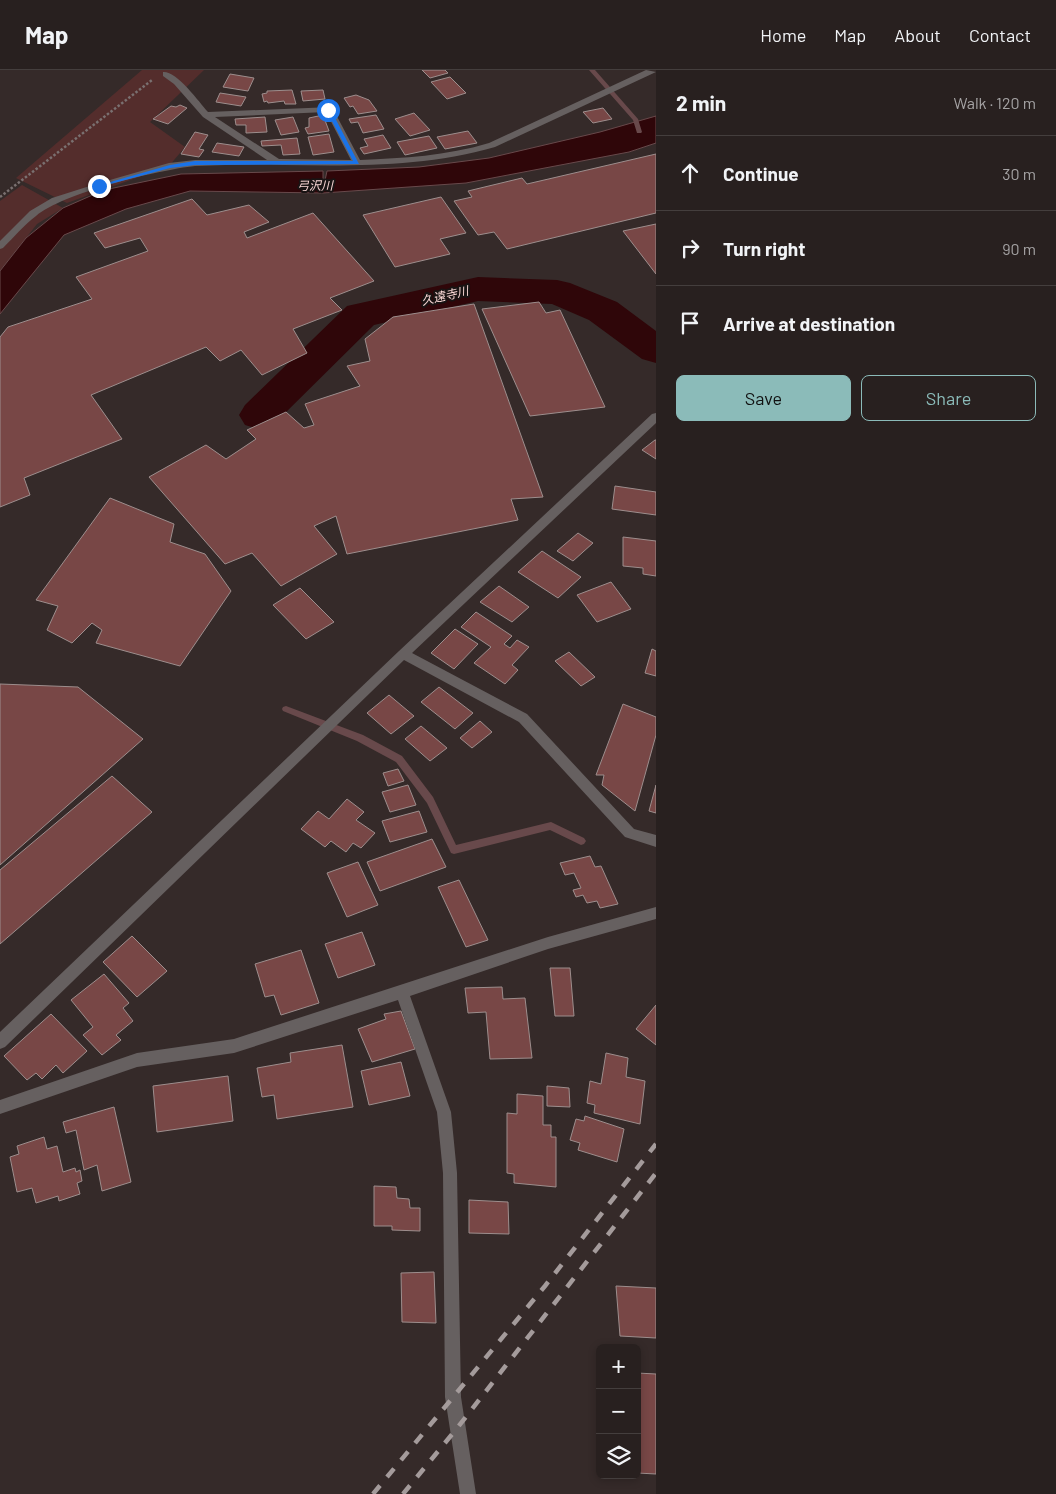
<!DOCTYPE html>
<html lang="en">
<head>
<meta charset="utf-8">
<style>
	:root { --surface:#28201f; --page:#342d2c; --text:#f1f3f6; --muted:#a5a3a4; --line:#443e3d; --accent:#8bbbb9 }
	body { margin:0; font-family:Barlow,"Noto Sans JP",sans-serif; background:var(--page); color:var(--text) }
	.controls { position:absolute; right:15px; bottom:15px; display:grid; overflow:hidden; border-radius:8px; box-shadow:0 2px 8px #0003 }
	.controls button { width:45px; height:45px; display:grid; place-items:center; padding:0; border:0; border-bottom:1px solid var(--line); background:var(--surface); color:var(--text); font:25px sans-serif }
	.stop { position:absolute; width:15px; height:15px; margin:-11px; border:4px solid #1a73e8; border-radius:50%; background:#fff }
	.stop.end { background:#1a73e8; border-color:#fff; box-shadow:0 1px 5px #0008 }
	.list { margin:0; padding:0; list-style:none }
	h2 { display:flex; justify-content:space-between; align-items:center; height:65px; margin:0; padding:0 20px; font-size:21px }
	h2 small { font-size:16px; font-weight:400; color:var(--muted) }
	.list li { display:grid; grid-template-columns:32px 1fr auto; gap:15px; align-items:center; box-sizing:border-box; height:75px; padding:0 20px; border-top:1px solid var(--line) }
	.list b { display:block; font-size:19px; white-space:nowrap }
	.list em { font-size:16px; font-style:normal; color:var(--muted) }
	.actions { display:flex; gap:10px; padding:15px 20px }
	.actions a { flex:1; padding:11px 0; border:1px solid var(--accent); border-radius:8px; text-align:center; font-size:18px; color:var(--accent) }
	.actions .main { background:var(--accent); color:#111 }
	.icon { flex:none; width:28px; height:28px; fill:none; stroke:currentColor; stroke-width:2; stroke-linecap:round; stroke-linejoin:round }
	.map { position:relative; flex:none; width:656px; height:1424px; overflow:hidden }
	header { display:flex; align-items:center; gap:30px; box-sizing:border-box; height:70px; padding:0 25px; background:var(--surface); border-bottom:1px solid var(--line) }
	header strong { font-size:24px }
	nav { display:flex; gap:28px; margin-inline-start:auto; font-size:18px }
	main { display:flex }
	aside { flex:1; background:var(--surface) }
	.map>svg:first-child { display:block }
</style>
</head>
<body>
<header>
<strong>Map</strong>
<nav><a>Home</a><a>Map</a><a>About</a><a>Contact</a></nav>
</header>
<main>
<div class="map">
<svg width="656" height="1424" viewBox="0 0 656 1424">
	<rect width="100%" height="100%" fill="#352a29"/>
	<path fill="#542d2c" d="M142 0H204L150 52 185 77 169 96 67 133 16 108Z
		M22 115 63 138 37 154 0 201V131Z"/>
	<path fill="#2f0609" stroke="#68494b" d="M656 46V73L629 82 466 113 323 123 190 121 126 139 64 165 0 244V201L26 168 63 138 104 120 181 104 323 101V120L327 101 419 97 489 88 600 62Z"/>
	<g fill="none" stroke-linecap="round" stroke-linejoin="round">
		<path fill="#68494b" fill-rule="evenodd" d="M589 0H595L638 49 642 62 641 63H637L633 50Z
			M286 636 363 665 402 686 433 727 456 775 551 752 584 768 586 771 584 774 581 775 550 760 454 784 451 783 427 733 396 692 357 671 283 641 282 639 283 637Z"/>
		<path fill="#2f0609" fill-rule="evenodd" d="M478 207 557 210 570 213 617 232 656 261V293L642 289 589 250 552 234 478 231 374 255 273 355 259 359 245 355 239 345 245 335 347 236Z"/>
	</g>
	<path fill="#784746" stroke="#9d8e8d" d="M422 0H445L448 3 430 8Z
		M230 4 254 8 248 21 223 17Z
		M450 7 466 23 447 29 431 12Z
		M292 20 296 34H285L284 31 268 33 267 31 264 32 262 24 267 23V21Z
		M323 20 325 29 303 31 301 21Z
		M220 23 246 27 241 36 216 32Z
		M356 25 369 30 377 41 358 44 353 36 350 37 344 28Z
		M180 35 187 38 168 54 153 49 171 36 176 37Z
		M603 38 612 49 593 53 583 42Z
		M414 43 430 60 410 66 395 49Z
		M323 45 329 61 308 64 305 58 309 57V48Z
		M376 45 384 59 363 63 358 52 351 53 349 49Z
		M265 47 267 62 246 63V55H236L235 49Z
		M293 47 299 62 281 65 275 50Z
		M468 61 477 73 445 79 437 67Z
		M195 62 208 65 199 79 204 80 199 87 181 84Z
		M329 64 334 82 313 85 308 67Z
		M383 65 391 78 364 84 360 78 368 76 364 69Z
		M429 66 437 78 405 85 397 72Z
		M297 68 300 84 283 85 281 75 262 76 261 71Z
		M217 73 244 77 239 86 212 82Z
		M656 84V143L507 179 494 162 478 165 454 131 472 127 468 121 522 108 527 114Z
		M441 127 466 163 440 169 450 184 395 197 363 145Z
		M192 129 207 145 249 135 269 152 244 162 247 168 313 143 374 211 330 228 342 240 293 259 307 283 262 305 241 280 220 291 206 277 91 325 122 369 24 408 30 425 0 437V267L8 257 92 229 76 207 148 181 140 168 105 178 94 163Z
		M656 154V204L623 161Z
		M539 232 546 243 560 240 605 337 530 346 482 239Z
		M474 234 543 427 511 429 518 450 347 484 336 446 314 456 337 484 281 516 252 483 225 494 149 407 206 375 226 389 256 369 247 360 286 342 304 358 314 355 305 334 360 316 347 296 370 291 365 269 393 247Z
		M655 370H656V389L642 380Z
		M615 416 656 422V445L612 439Z
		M110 428 174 454 170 472 205 484 231 521 180 596 96 573 102 560 92 553 72 573 47 560 58 536 36 530Z
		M578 463 593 473 573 491 557 481Z
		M623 467 656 471V506L643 504V498L623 496Z
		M542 481 581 507 558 528 518 502Z
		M611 512 631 539 597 552 577 525Z
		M499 516 529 537 512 552 480 532Z
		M300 518 334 552 306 569 273 535Z
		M476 542 512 566 504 574 510 578 517 570 529 577 512 595 518 600 505 614 474 593 491 577 461 557Z
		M455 559 478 574 454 599 431 583Z
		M652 579 656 581V606L645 603Z
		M569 582 595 607 581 616 555 591Z
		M0 614 78 617 143 669 0 795Z
		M439 617 473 643 455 659 421 632Z
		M389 625 414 646 391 664 367 643Z
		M623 634 656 647V665L635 741 602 715 604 705H596Z
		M480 651 492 662 472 678 460 668Z
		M421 656 447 678 430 691 405 669Z
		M398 699 404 711 388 716 383 703Z
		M112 706 152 742 0 874V800Z
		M408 715 416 735 390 742 382 722Z
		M656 715V743L649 741Z
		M347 729 364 742 356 750 375 763 361 778 353 773 346 782 331 771 325 777 301 759 318 741 329 749Z
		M419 741 427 762 390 772 382 751Z
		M432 769 446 797 380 821 367 792Z
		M590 786 595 797 601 796 618 834 600 838 597 831 587 833 583 825 576 827 573 820 581 818 574 803 565 805 560 793Z
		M358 792 378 835 347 847 327 803Z
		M459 810 488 870 466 877 438 817Z
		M362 862 375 895 338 908 325 874Z
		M132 866 167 901 137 927 103 892Z
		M301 880 319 933 281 945 274 925 265 927 255 894Z
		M550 898H570L574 946H555Z
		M104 904 129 933 123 938 133 951 116 965 121 970 102 985 83 965 93 957 71 930Z
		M502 917 503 929 525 928 532 988 490 989 486 942 468 943 465 918Z
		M656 935V975L636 959Z
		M401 941 415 979 372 992 358 959 386 949 384 944Z
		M51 944 87 981 63 1003 56 995 42 1009 36 1003 27 1010 4 986Z
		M342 975 353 1037 277 1049 274 1025 262 1027 257 998 291 992 290 983Z
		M606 983 628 988 626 1007 645 1011 640 1054 594 1043 595 1035 587 1033 590 1011 601 1014Z
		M401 992 410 1026 369 1035 361 1001Z
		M228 1006 233 1051 157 1062 153 1016Z
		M547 1016 569 1018 570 1037 547 1036Z
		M517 1024 543 1026V1055H551V1067H556V1117L514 1113V1104L507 1103V1043L517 1044Z
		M114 1037 131 1112 102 1121 97 1095 84 1100 76 1060 66 1063 63 1052Z
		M585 1046 624 1059 617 1092 578 1080 580 1073 570 1070 576 1049 584 1051Z
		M44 1067 47 1079 57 1076 63 1102 75 1098 76 1102 80 1100 82 1111 77 1113 80 1124 59 1131 58 1126 36 1133 32 1118 17 1122 10 1087 19 1084 17 1076Z
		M374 1116 396 1117 397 1128 409 1129 410 1138H420V1161L392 1160V1156H374Z
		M469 1130 508 1132 509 1164 469 1163Z
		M434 1202 436 1253 402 1252 401 1203Z
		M616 1216 656 1218V1268L620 1266Z
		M637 1303 656 1304V1404L637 1403Z"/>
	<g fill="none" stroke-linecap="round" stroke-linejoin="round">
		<path stroke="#7a7070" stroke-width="2.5" stroke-dasharray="2.5 2" stroke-linecap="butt" d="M0 127 152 10"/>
		<path fill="#666060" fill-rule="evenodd" d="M646 0 656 2 495 77C426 97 355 96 283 95 254 94 224 95 195 96 158 100 63 123 36 146 24 155 14 167 3 178L0 179V171L30 141 52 128 96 114 169 93 195 90H267L203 47 174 14 163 6V2C177 1 199 32 208 42L332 37 360 90C404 88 446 86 489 73ZM326 42 351 90 279 89 215 47Z
			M656 343V353L412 583 527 644 634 759 656 765V777L625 767 519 652 404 590 5 977 0 979V962L399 581 652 344Z
			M656 837V849L548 879 410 926 451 1042 457 1103 461 1327 476 1424H460L445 1327 443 1103 437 1042 398 930 234 983 137 997 0 1044V1030L137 983 234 969 548 867Z"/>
		<path stroke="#a49b9b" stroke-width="4.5" stroke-dasharray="11 11" stroke-linecap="butt" d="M373 1424 545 1216 656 1074
			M403 1424 458 1357 656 1103"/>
	</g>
	<path fill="#1a73e8" d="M328 38 331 40 359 94 195 95 170 98 99 117 96 116 170 95 195 91H353L326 40Z"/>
	<g text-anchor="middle" stroke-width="4" stroke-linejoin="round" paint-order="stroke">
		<g font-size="12" font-style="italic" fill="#fbd9d7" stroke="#191414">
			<text transform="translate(315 116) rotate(-1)" y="4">弓沢川</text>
			<text transform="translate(445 226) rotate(-13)" y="4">久遠寺川</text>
		</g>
	</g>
</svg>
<div class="controls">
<button>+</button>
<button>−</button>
<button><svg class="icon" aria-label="layers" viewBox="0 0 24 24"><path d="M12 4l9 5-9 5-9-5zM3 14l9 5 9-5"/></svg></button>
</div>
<div class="stop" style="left:328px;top:40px"></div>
<div class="stop end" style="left:99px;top:116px"></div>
</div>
<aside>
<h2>2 min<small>Walk · 120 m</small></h2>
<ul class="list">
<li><svg class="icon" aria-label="ahead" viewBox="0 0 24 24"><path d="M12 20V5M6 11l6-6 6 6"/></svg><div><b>Continue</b></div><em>30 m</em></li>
<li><svg class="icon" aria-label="right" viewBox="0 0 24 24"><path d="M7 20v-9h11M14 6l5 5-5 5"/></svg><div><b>Turn right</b></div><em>90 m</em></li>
<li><svg class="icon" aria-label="arrive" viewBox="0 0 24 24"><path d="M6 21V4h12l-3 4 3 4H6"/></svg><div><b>Arrive at destination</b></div></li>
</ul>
<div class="actions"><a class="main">Save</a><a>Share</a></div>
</aside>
</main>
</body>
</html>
